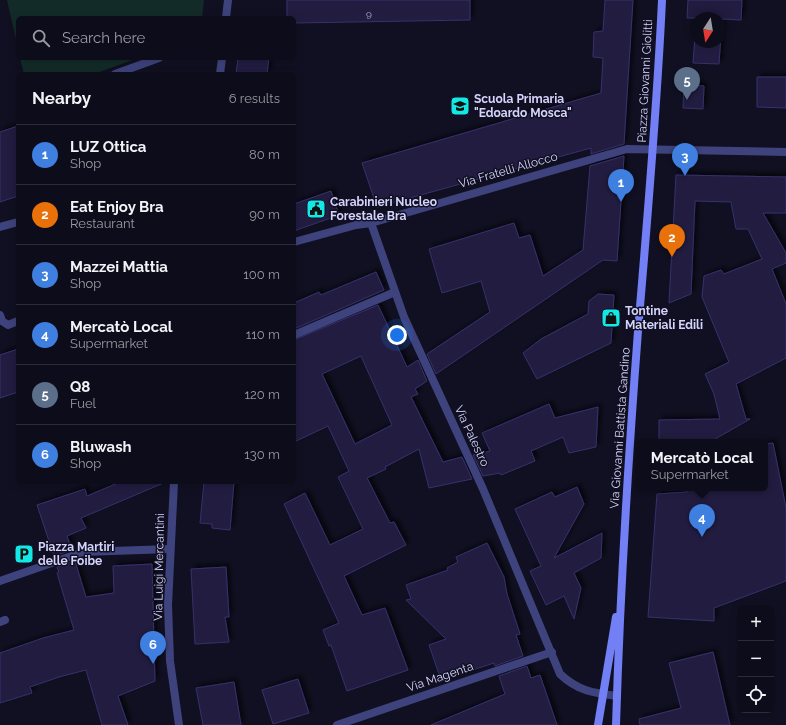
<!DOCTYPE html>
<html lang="en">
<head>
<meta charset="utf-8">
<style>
	:root { --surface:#0d0c1a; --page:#161523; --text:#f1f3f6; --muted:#9a9ba2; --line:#2d2c39; --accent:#12e9e6 }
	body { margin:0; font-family:Raleway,sans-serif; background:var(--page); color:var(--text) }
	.controls { position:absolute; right:12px; bottom:12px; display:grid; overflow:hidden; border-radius:6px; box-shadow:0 2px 10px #0003 }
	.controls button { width:36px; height:36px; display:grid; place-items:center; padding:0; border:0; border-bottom:1px solid var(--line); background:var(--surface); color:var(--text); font:20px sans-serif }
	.compass { position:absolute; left:690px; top:12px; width:36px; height:36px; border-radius:50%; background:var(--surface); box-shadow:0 2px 10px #0003; rotate:192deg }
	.you { position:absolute; left:397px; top:335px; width:14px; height:14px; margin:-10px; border:3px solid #fff; border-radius:50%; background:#1a73e8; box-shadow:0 0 0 6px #1a73e833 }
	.badge { display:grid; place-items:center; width:26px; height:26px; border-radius:50%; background:var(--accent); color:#fff; font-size:13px; font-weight:700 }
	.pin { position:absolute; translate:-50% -33px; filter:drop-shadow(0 1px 2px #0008) }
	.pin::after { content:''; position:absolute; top:21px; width:14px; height:12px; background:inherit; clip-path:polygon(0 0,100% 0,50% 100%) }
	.popup { position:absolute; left:636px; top:439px; width:132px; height:52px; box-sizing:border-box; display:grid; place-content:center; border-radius:6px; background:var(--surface); filter:drop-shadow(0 1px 3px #0005); font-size:13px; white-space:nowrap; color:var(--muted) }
	.popup b { font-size:15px; color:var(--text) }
	.popup::after { content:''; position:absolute; left:50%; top:100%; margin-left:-8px; border:8px solid transparent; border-top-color:var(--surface) }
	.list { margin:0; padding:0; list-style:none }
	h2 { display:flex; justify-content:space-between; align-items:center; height:52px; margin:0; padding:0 16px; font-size:17px }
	h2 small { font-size:13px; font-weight:400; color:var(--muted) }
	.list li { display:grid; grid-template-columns:26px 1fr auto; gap:12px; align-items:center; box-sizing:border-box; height:60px; padding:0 16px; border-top:1px solid var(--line) }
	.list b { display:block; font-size:15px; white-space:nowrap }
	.list p { margin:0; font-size:13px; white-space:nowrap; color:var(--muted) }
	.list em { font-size:13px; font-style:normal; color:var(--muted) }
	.icon { flex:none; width:22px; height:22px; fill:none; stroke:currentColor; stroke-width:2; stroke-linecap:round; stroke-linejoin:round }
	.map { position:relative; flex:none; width:786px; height:725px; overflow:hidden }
	.search { position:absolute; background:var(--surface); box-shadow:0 2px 10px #0003; left:16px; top:16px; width:280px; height:44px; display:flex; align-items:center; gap:10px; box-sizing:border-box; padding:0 14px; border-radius:6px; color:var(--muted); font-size:15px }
	.panel { position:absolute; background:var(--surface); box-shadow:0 2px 10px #0003; left:16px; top:72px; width:280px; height:412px; border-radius:6px }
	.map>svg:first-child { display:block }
</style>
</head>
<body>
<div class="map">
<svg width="786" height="725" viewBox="0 0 786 725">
	<defs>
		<filter id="shadow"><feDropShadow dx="3.5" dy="-3.5" stdDeviation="2" flood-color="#0009"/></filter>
	</defs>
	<rect width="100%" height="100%" fill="#111022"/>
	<path fill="#132b28" d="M7 0H204L202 18H18V48Z
		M20 58H138L94 74H24Z"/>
	<path fill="#201d41" stroke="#36316c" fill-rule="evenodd" filter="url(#shadow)" d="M287 0H470V20L294 23V18H287Z
		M605 0H633L624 144 591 154V148L377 207 362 163 601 93 603 58 593 57 594 32 603 31Z
		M688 0H742L741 20 722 19 719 64 693 63 696 23V42H720V18H687Z
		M238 58H269L267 74H236Z
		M757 77H786V108L757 107Z
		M684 84 704 86 703 109 683 108Z
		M18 126V196L0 202V132Z
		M624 156 617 261 603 260 436 374 427 354 490 312 481 281 442 293 429 249 514 223 519 238 530 235 543 276 583 250 590 166Z
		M676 175 786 177V213H763L786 253V263L772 269 786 304V358L736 384 746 419H750L710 442H659V420L720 419 714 394 705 374 729 362 702 297 704 276 721 270 724 274 762 259 748 229H736L731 202 695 201 691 294 669 303Z
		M331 191 339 215 294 231V204Z
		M376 272 384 290 294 329V303L319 292 321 295Z
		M598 294 614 295 611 343 537 379 523 353 541 339 588 314 589 301Z
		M378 305 407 367 418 360 427 381 415 389 418 394 411 397 443 462 462 457 472 479 429 488 419 449 385 467 386 469 367 478 390 523 394 522 406 545 344 576 362 615 385 608 408 670 347 691 331 645 329 646 323 630 339 623 284 504 305 493 330 545 363 529 338 477 349 471 328 426 294 442V340ZM361 356 392 425 355 444 322 374Z
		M18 349V392L0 398V355Z
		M549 404 555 418 598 407 596 447 569 453 563 437 531 451 535 461 501 475 500 473 483 476 473 455 490 451 482 433Z
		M773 443 786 508V581L714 608V621L648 617 657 494 687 492V488H765V444Z
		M120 482H166L81 518 86 528 67 536 72 550 54 556 37 505 85 489 87 496Z
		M204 482H234L230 530 212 528V524L200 523Z
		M577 487 584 504 554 558 602 533 601 558 574 573 581 588 574 619 564 596 546 605 530 571 541 566 515 509 552 492 555 497Z
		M487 543 504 577 507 594 520 634 516 635 523 656 495 666 494 663 441 680 429 645 446 639 406 600 411 599 406 585 448 570 447 568 458 562 456 557Z
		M75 561 86 597 114 593 113 566 152 564 155 681 118 696 128 725H102L86 670 59 677 30 687 32 693 0 703V653L43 638 74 630 57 573 59 572 57 567Z
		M226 567 229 617H225L229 642 195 644 191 569Z
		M713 652 730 725H640L639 719 681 708 669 663Z
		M527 666 531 678 540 675 557 725H431L505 694 499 676Z
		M298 679 309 713 273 724 262 690Z
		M234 682 241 725H203L196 688Z"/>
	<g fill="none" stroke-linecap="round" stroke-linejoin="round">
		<path stroke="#3e437d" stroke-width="8" d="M115 74 159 58
			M0 227 18 222
			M0 315 2 321 8 325 18 321
			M294 335 395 292
			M0 581 83 552 170 549
			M0 622 5 620"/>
		<path stroke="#3e437d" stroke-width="8" d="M226 18 228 0
			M220 74 222 58
			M371 223 627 149 786 152
			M294 242 356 225 371 223 404 317 483 489 560 674C578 691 593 693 617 696
			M174 482 168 605 170 661 179 725
			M337 725 552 652"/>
		<path stroke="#737ff4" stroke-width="8" d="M598 725 616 617
			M616 725C620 594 628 462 638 331 647 221 657 111 662 0"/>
	</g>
	<defs>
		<symbol id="school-square" viewBox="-11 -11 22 22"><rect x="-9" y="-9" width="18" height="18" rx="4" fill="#12e9e6" stroke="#111022"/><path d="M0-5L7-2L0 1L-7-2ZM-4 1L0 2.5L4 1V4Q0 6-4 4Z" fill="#111"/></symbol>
		<symbol id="civic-square" viewBox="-11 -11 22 22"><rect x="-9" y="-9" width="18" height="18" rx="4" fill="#12e9e6" stroke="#111022"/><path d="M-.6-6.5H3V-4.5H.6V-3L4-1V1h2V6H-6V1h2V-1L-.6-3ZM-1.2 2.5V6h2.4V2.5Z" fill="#111"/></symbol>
		<symbol id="shop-square" viewBox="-11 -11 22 22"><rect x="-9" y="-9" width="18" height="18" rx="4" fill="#12e9e6" stroke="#111022"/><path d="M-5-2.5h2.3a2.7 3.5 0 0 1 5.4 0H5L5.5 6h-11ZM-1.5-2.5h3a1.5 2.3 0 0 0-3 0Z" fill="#111"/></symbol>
		<symbol id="parking-square" viewBox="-11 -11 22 22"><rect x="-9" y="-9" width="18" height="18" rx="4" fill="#12e9e6" stroke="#111022"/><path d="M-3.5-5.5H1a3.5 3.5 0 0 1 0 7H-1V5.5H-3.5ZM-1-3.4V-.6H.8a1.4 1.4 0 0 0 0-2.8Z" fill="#111"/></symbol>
	</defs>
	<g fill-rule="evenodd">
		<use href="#school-square" x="449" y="95" width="22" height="22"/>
		<use href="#civic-square" x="305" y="198" width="22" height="22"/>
		<use href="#shop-square" x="600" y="307" width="22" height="22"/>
		<use href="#parking-square" x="13" y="543" width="22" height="22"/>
	</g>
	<g text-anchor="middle" stroke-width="3" stroke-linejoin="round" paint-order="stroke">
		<g font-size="10" fill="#a7a6cd">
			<text x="369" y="17">9</text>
		</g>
		<g font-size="12" fill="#d4d4fc" stroke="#111022">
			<text transform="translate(645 81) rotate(-87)" y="4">Piazza Giovanni Giolitti</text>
			<text transform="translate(508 170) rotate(-16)" y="4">Via Fratelli Allocco</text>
			<text transform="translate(620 428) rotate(-86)" y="4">Via Giovanni Battista Gandino</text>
			<text transform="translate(472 436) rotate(65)" y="4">Via Palestro</text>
			<text transform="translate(159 567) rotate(-89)" y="4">Via Luigi Mercantini</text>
			<text transform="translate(440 677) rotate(-19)" y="4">Via Magenta</text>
		</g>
		<g font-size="12" font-weight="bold" fill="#d4d4fc" stroke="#111022" text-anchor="start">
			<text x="474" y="103">Scuola Primaria<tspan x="474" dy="14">"Edoardo Mosca"</tspan></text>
			<text x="330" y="206">Carabinieri Nucleo<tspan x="330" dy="14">Forestale Bra</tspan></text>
			<text x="625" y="315">Tontine<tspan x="625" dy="14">Materiali Edili</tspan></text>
			<text x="38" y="551">Piazza Martiri<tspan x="38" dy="14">delle Foibe</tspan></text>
		</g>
	</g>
</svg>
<div class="controls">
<button>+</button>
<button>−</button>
<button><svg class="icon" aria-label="locate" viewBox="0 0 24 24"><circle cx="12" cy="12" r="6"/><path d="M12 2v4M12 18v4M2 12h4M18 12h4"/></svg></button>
</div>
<svg class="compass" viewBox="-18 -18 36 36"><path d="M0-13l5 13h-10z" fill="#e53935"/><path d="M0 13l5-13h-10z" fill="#9a9ba2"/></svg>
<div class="you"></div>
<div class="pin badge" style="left:621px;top:202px;background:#3f7fe0">1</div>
<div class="pin badge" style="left:672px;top:257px;background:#e8710a">2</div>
<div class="pin badge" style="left:685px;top:176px;background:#3f7fe0">3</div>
<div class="pin badge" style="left:702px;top:537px;background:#3f7fe0">4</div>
<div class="popup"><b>Mercatò Local</b>Supermarket</div>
<div class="pin badge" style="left:687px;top:100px;background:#5c6f8a">5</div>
<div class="pin badge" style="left:153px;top:664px;background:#3f7fe0">6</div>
<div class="search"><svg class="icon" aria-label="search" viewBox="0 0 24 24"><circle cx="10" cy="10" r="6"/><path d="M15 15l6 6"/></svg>Search here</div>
<section class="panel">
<h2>Nearby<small>6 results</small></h2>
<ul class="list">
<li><span class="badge" style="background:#3f7fe0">1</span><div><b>LUZ Ottica</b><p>Shop</p></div><em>80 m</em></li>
<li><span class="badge" style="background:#e8710a">2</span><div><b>Eat Enjoy Bra</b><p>Restaurant</p></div><em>90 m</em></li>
<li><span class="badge" style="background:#3f7fe0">3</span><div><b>Mazzei Mattia</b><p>Shop</p></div><em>100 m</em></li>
<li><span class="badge" style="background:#3f7fe0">4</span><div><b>Mercatò Local</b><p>Supermarket</p></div><em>110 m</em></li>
<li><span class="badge" style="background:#5c6f8a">5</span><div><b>Q8</b><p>Fuel</p></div><em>120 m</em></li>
<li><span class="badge" style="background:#3f7fe0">6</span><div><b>Bluwash</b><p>Shop</p></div><em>130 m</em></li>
</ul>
</section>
</div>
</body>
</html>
